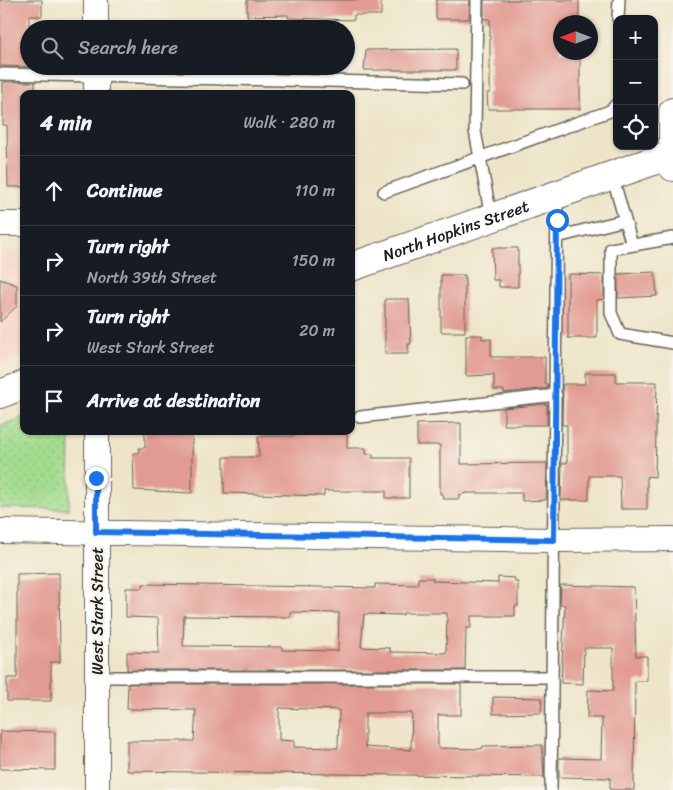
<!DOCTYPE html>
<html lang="en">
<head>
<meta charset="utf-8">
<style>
	:root { --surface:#171b24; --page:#242831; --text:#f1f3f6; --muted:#9ea1a6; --line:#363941 }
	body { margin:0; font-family:Sriracha,sans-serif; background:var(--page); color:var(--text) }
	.controls { position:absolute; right:15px; top:15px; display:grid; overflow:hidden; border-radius:10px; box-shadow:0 1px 4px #0004 }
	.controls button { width:45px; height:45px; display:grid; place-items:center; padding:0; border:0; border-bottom:1px solid var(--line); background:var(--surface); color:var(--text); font:25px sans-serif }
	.compass { position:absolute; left:553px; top:15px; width:45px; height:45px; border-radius:50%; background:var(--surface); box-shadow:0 1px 4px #0004; rotate:270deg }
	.stop { position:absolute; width:15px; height:15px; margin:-11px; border:4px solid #1a73e8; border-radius:50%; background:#fff }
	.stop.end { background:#1a73e8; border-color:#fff; box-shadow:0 1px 5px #0008 }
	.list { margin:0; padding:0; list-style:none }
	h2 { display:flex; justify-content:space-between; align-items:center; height:65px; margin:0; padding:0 20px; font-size:21px }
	h2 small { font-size:16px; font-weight:400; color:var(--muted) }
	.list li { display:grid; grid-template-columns:32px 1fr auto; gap:15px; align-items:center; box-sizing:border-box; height:70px; padding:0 20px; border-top:1px solid var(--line) }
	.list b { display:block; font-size:19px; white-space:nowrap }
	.list p { margin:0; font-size:16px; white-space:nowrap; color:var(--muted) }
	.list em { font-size:16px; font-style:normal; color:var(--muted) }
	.icon { flex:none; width:28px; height:28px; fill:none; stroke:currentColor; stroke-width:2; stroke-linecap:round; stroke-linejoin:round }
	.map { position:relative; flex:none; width:673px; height:790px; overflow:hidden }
	.search { position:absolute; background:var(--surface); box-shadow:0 1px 4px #0004; left:20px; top:20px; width:335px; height:55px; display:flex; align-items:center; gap:12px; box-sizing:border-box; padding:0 18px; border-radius:28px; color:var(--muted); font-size:19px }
	.panel { position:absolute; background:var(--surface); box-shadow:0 1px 4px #0004; left:20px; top:90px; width:335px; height:345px; border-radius:10px }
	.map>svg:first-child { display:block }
</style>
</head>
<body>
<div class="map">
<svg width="673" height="790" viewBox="0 0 673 790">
	<defs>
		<pattern id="grass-dots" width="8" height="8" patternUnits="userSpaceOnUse" patternTransform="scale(1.25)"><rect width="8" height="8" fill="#a2dc8e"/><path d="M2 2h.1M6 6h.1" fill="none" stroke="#8bbc7a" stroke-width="1.8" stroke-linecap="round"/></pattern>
	</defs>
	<rect width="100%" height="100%" fill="#f7f3e8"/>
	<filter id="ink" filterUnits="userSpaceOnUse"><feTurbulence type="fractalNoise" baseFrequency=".02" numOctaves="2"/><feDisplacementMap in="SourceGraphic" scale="10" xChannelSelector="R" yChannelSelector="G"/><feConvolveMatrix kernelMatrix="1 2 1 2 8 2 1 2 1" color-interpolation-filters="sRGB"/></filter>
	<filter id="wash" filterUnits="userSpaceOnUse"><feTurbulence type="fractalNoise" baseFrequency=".0096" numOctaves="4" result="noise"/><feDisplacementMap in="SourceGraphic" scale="20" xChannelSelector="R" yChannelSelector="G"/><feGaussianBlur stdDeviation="1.12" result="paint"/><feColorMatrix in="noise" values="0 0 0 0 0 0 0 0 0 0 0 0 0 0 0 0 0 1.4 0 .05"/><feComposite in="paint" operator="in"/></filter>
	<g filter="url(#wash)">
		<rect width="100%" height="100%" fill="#eee5c9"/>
		<path fill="#f5d2c3" d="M0 251H24V355L0 364Z"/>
		<path fill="url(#grass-dots)" stroke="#5f7c55" d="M24 417V431H70L69 509 0 508V426Z"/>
		<g id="blocks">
			<path fill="#e29b92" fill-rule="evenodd" d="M0 0H42V16H29V66L35 67 0 66Z
				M247 0H381V15H354V20L288 18V15L247 16Z
				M436 0H470L469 19H436Z
				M484 0H579V22H560V52H580V109H488L487 93H490V19H484Z
				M456 49V70H364L366 50Z
				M3 82H35V94H23L24 187H8L7 125H3Z
				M492 248H518V287H499V280H493Z
				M655 272 657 296 618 298V274Z
				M568 274 604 275V299L597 300V338H568Z
				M441 275H465V332H441Z
				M0 279 17 285V306L0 322Z
				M385 299H409L411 344H408V354H385Z
				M466 335H482V339H491V357H545V384H548V388L504 393V390H494V375L466 376Z
				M585 373H616V382H657L655 477 647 476V509H621L620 476H589V500H561L562 463H567V425H562L563 384H585Z
				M547 404V425H504V408Z
				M461 423V464L547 463 546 500 522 501V493H467L459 495V499H443L442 494H440V445H417V424Z
				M145 431H192V493L134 490 133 453H139V448H145Z
				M347 432V448H366V454H373V458H409V498H386V491H324V496L224 493V457H259L258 436H295V433Z
				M59 573 60 662H51V701H7V678H17V574Z
				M498 577 515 578V582H518V606H515V616H471V628H466L465 670H127V652L159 653 158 618 126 617V588H143V584L375 588V584L418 585V578H433V581L498 583ZM290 612 339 613 338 651 282 650V647L183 646 184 616 290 617ZM403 613H447L446 653 390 652V648L361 647 364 614 403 615Z
				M561 585 634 587 636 656H647V681H635L634 790H610V778L559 777V758L601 759 602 718H587L588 690 613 691V648H584L583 684 561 683 565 605 560 604Z
				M128 684H461V715H438V748L482 749 483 746 542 745 544 777 127 771V741H194L196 710 127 709ZM279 708 339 710 338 748 294 747V741L279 740ZM365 713H412L411 750 365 747Z
				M493 697 542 698 541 713 493 714Z
				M0 731 55 732V770L0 769Z"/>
		</g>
	</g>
	<g filter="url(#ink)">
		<use href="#blocks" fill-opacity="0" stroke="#666259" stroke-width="1"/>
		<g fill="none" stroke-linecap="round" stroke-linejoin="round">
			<defs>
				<path id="service" d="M477 0 475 131 491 217
					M618 19 619 0
					M0 74 462 84
					M612 175 632 245
					M384 192 610 111 617 104
					M557 237 625 220
					M673 238 611 249V313L620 334 673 343
					M360 417 556 395
					M97 677H552
					M551 790 557 196"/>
				<path id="minor" d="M96 0V29
					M96 66V94
					M0 224H24
					M97 431V790
					M0 531 555 540 673 539"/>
				<g id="secondary">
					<path d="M673 112V167"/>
					<path id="s1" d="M351 267 673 154"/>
					<path d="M0 394 24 385"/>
				</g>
			</defs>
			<use href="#service" stroke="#666259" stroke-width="14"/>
			<use href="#minor" stroke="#666259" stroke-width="26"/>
			<use href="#secondary" stroke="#666259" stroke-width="30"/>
			<use href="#service" stroke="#fff" stroke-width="11"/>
			<use href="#minor" stroke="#fff" stroke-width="24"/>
			<use href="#secondary" stroke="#fff" stroke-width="28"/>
		</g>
	</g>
	<g fill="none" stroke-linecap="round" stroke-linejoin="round" filter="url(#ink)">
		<path stroke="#1a73e8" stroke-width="6" d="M96 478V532L554 540 557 220"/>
	</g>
	<g text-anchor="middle" stroke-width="4.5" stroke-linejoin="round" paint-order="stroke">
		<g font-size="16" fill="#1c1c1c" stroke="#f7f3e8">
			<text dy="6" stroke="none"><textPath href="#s1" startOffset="111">North Hopkins Street</textPath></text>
			<text transform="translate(97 611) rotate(-90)" y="6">West Stark Street</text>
		</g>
	</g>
</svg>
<div class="controls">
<button>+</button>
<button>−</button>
<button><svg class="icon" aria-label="locate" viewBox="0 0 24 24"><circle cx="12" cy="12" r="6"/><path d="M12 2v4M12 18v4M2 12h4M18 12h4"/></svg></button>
</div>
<svg class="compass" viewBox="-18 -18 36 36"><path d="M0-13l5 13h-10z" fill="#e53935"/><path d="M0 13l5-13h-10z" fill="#9ea1a6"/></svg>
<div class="stop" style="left:557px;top:220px"></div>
<div class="stop end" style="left:96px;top:478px"></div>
<div class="search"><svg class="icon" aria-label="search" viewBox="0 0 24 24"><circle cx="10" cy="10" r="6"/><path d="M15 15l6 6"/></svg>Search here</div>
<section class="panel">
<h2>4 min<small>Walk · 280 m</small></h2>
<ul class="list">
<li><svg class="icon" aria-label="ahead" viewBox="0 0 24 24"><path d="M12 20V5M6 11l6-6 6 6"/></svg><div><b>Continue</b></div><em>110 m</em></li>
<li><svg class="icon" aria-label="right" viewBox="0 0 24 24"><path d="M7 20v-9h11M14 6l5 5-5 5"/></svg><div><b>Turn right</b><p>North 39th Street</p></div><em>150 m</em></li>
<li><svg class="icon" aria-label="right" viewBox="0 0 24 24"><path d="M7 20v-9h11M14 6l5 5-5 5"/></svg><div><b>Turn right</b><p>West Stark Street</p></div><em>20 m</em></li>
<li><svg class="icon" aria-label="arrive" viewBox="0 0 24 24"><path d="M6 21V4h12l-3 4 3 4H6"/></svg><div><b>Arrive at destination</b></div></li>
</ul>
</section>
</div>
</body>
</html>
